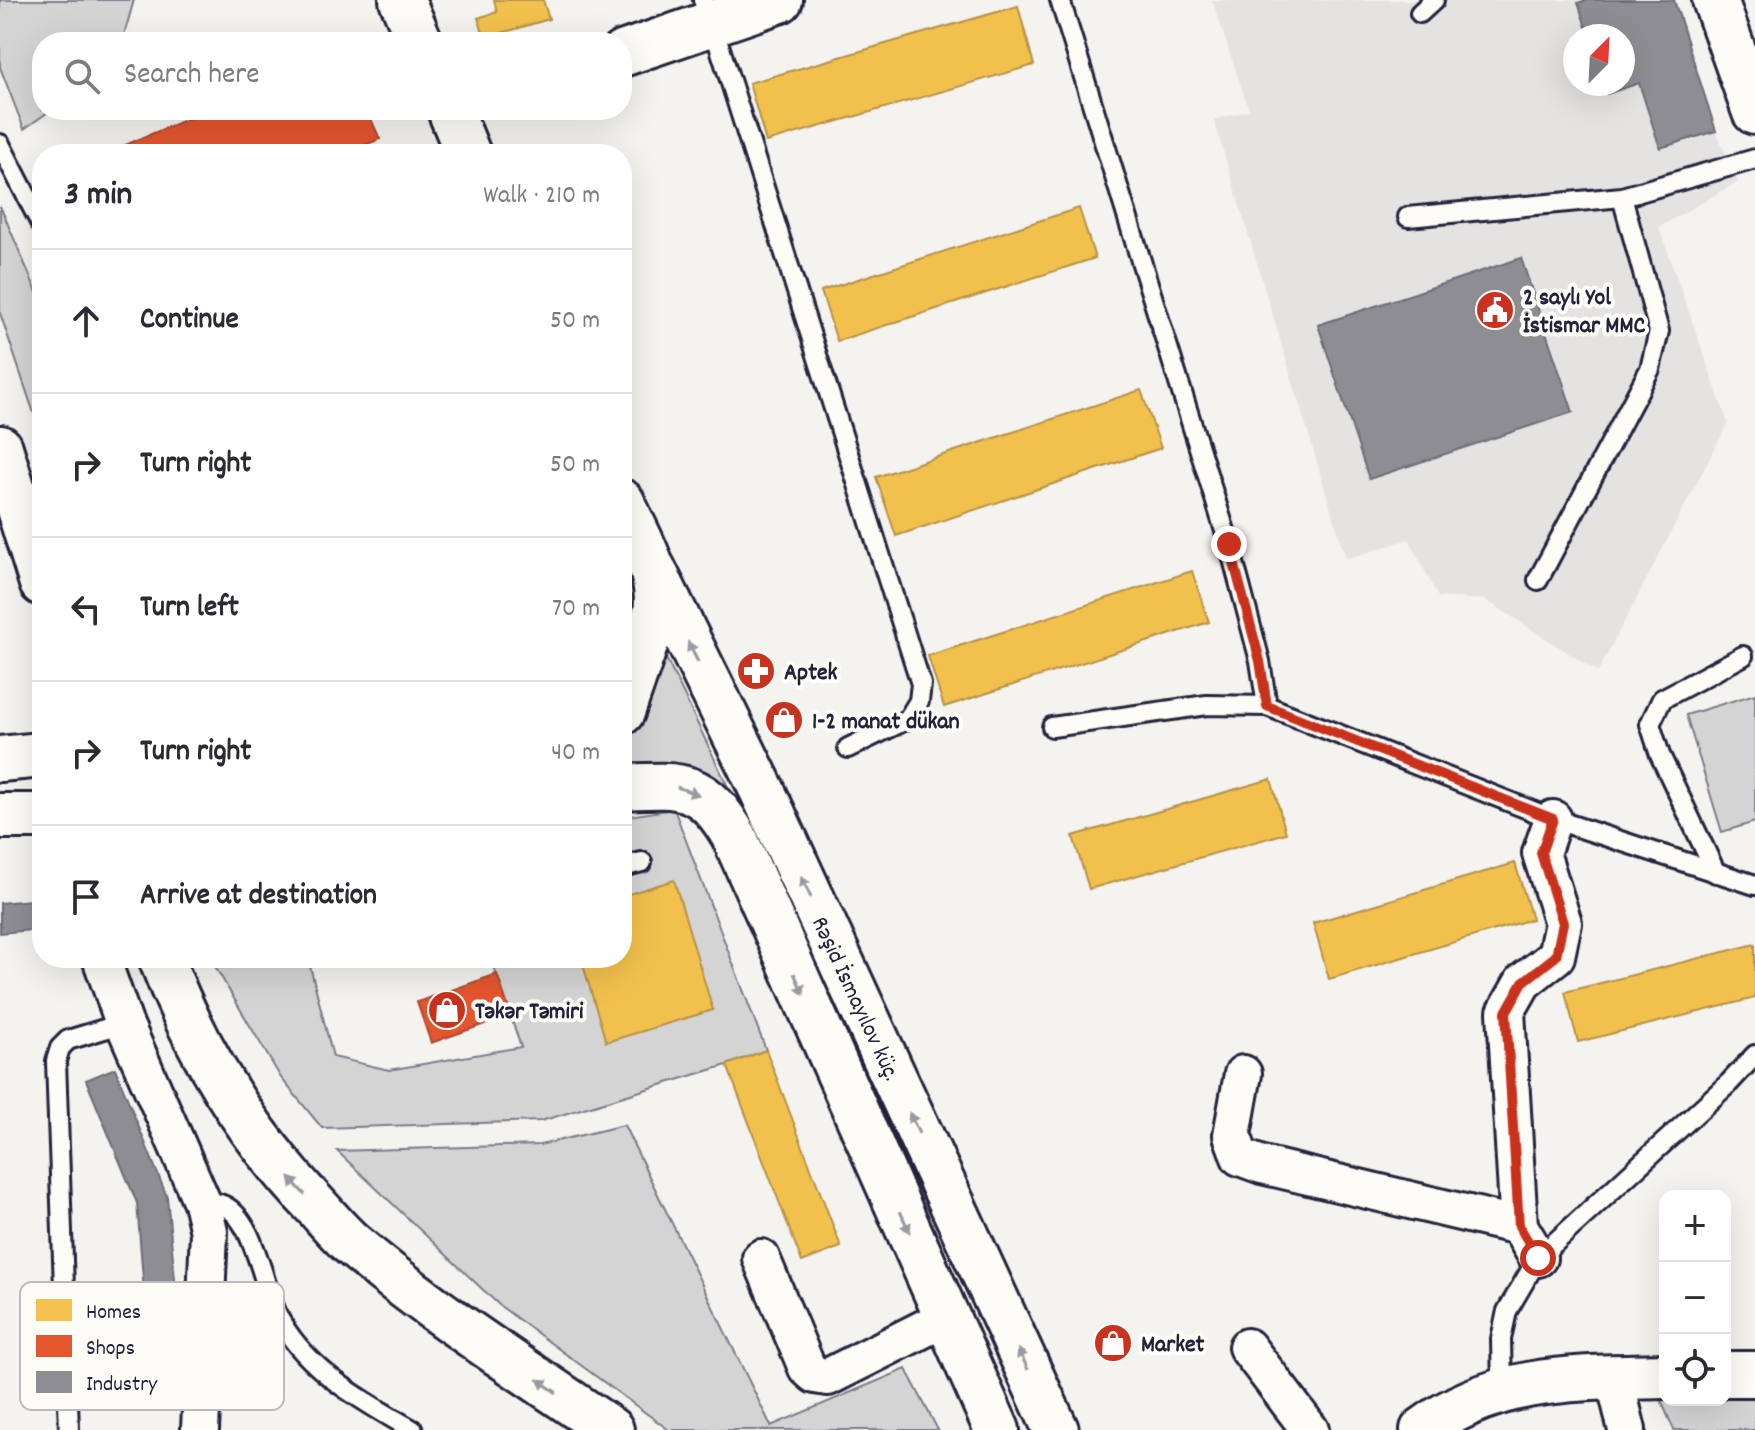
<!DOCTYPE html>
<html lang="en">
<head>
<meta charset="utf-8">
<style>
	:root { --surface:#fff; --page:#f7f7f7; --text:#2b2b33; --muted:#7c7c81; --line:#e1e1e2 }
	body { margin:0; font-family:Dekko,sans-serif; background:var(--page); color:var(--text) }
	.controls { position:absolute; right:24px; bottom:24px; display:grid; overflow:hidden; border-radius:16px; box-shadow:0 8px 32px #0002 }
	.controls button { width:72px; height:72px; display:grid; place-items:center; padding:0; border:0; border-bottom:2px solid var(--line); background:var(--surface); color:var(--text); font:40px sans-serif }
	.compass { position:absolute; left:1563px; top:24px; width:72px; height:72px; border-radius:50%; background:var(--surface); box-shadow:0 8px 32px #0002; rotate:24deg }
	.stop { position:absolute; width:24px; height:24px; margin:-18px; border:6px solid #c8321e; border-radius:50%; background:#fff }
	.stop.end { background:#c8321e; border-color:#fff; box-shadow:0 2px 8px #0008 }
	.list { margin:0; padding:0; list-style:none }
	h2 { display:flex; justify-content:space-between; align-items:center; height:104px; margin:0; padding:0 32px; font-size:34px }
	h2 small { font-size:26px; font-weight:400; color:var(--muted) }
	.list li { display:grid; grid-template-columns:52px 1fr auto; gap:24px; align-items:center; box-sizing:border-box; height:144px; padding:0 32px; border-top:2px solid var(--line) }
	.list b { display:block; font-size:30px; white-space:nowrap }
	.list em { font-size:26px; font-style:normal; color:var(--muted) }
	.icon { flex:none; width:44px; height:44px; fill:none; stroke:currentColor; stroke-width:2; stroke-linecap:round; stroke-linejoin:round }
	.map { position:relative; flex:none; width:1755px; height:1430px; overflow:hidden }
	.search { position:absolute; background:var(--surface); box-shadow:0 8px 32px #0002; left:32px; top:32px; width:600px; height:88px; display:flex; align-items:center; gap:20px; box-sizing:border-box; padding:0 28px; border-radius:32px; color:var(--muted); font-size:30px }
	.panel { position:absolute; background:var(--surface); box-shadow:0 8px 32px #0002; left:32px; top:144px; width:600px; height:824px; border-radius:32px }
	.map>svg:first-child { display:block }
</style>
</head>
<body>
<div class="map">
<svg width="1755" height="1430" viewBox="0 0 1755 1430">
	<rect width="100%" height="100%" fill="#f4f3ef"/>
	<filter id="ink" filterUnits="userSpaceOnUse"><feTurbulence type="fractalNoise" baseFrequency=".0125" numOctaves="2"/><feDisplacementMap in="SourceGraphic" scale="16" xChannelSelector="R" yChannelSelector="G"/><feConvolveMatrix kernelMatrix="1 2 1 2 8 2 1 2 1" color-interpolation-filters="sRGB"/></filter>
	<g filter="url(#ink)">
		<path fill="#e4e3e2" d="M1212 0H1587L1578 3 1589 36H1575V84H1604L1607 94 1639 83 1660 148 1716 131 1738 182 1659 227 1728 423 1598 672 1486 600 1438 597 1409 539 1346 559 1214 120 1249 110Z"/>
		<path fill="#d5d4d5" stroke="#7c7b88" stroke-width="2" d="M0 0H134L122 42H42V110H51L24 129 0 67Z
			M0 206 42 304V437L0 313Z
			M662 650 731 793C691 756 673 763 622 766V754L629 740Z
			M1755 694V822L1722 832 1686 715Z
			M674 809 766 1050 727 1065 541 1121 322 1128 281 1078 210 958H308L333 1057 389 1070 521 1047 491 958H622V817Z
			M624 1125 771 1426 906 1369 938 1430H669L499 1305 337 1151 540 1145Z
			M1755 1391V1430H1674L1660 1398 1725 1400V1394Z"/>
		<path fill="#f2c14e" stroke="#b49148" stroke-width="2" d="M494 0H543L549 19 485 38 478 18 497 12Z
			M1018 6 1034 65 766 142 749 83Z
			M1079 208 1095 258 837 341 821 291Z
			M1141 390 1161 448 896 536 876 477Z
			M1192 571 1209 622 944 707 928 656Z
			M1271 779 1286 833 1089 889 1073 836Z
			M1515 863 1532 919 1329 979 1313 923Z
			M674 880 713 1010 606 1042 581 958H622V896Z
			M1755 944V998L1578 1042 1565 992Z
			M766 1050 841 1247 802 1262 727 1065Z"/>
		<path fill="#e4572e" stroke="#aa4732" stroke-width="2" d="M208 110H367L380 139 344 154H113L111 151Z
			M497 974 511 1015 431 1043 417 1002Z"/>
		<path fill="#8d8d92" stroke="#6d6d78" stroke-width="2" d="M1587 0H1674L1716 131 1660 148 1639 83 1607 94 1604 84H1623V36H1589L1578 3Z
			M1521 258 1573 412 1369 479 1318 325Z
			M42 899V929L0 933V903Z
			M115 1068 167 1197 176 1290 144 1292 137 1203 86 1080Z"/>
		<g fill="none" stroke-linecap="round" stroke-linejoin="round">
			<defs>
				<path id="lane" d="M703 0 712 23 921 684 919 701 908 719 848 748
					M1060 0 1229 544 1260 661 1267 706
					M1420 13 1434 0
					M0 144 42 226
					M1408 217 1622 197 1755 159
					M1538 580 1650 369 1659 331 1622 197
					M1052 727 1207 705 1267 706 1553 819 1755 885
					M622 867 642 862
					M1716 873 1660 755 1650 724 1662 699 1743 656
					M202 1202C208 1203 215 1202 220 1204 256 1215 263 1293 281 1322 311 1373 363 1401 413 1430
					M1502 1389 1501 1339 1507 1311 1538 1258 1729 1083 1755 1055
					M69 1430 56 1061 60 1048 68 1040 124 1023"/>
				<path id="street" d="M101 958 124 1023 202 1202 209 1232 200 1430
					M1243 1074 1232 1135 1240 1157 1262 1165 1519 1226 1538 1258
					M1519 1226 1506 1012 1523 982 1556 956 1563 923 1541 853 1553 819
					M761 1258 807 1368 815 1375 828 1377 947 1317
					M1247 1347 1310 1430
					M1614 1377 1627 1430"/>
				<path id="secondary" d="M402 0 420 42
					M1715 0 1755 112
					M622 54 780 0
					M450 110 468 154
					M622 502C638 538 662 573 656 613L622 712
					M622 541 644 557 653 569 762 790 1056 1430
					M0 759 42 755
					M622 787C681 784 702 781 734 836L997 1430
					M0 816H42
					M1725 1374H1755
					M1423 1430C1496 1375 1578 1378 1665 1376"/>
				<path id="highway" d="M0 448 42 583
					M161 958C196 1050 247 1134 315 1205 327 1218 339 1233 353 1245 433 1313 524 1370 611 1430"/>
			</defs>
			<use href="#lane" stroke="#22223b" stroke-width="24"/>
			<use href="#street" stroke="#22223b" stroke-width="42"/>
			<use href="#secondary" stroke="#22223b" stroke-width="50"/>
			<use href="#highway" stroke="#22223b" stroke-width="50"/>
			<use href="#lane" stroke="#fdfcf7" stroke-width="18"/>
			<use href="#street" stroke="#fdfcf7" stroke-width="36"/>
			<use href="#secondary" stroke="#fdfcf7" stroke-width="44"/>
			<use href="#highway" stroke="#fdfcf7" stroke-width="44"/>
		</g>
		<defs><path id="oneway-solid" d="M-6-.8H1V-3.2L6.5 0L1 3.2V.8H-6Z" transform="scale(2)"/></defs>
		<g fill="#9a9aa2">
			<use href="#oneway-solid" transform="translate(693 652) rotate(-116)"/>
			<use href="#oneway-solid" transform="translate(688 791) rotate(20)"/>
			<use href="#oneway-solid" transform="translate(806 887) rotate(-115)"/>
			<use href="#oneway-solid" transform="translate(799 984) rotate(66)"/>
			<use href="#oneway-solid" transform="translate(914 1123) rotate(-115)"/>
			<use href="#oneway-solid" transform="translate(297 1186) rotate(-132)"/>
			<use href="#oneway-solid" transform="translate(905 1222) rotate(66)"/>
			<use href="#oneway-solid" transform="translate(1023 1359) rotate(-115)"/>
			<use href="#oneway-solid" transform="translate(547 1386) rotate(-145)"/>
		</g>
	</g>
	<g fill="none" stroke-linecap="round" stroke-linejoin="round" filter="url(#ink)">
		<path stroke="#c8321e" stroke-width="10" d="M1229 544 1260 661 1267 706 1553 819 1541 853 1563 923 1556 956 1523 982 1506 1012 1519 1226 1538 1258"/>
	</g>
	<defs>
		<symbol id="civic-disc" viewBox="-11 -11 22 22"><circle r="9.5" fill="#c8321e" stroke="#fdfcf7"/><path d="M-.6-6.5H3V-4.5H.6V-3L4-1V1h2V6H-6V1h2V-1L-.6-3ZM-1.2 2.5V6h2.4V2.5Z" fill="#fff"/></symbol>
		<symbol id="pharmacy-disc" viewBox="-11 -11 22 22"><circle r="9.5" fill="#c8321e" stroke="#fdfcf7"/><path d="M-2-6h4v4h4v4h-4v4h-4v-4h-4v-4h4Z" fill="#fff"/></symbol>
		<symbol id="shop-disc" viewBox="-11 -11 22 22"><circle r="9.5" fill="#c8321e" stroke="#fdfcf7"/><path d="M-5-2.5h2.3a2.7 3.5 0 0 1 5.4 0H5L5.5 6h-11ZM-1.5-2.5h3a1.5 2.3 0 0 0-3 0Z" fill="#fff"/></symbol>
	</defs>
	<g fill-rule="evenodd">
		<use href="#civic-disc" x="1473" y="288" width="44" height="44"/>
		<use href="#pharmacy-disc" x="734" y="649" width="44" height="44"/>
		<use href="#shop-disc" x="762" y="698" width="44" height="44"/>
		<use href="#shop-disc" x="425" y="988" width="44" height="44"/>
		<use href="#shop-disc" x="1091" y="1321" width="44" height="44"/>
	</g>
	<g text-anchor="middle" stroke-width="8" stroke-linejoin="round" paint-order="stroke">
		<g font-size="24" font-weight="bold" fill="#22223b" stroke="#fdfcf7" text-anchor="start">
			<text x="1523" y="304">2 saylı Yol<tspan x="1523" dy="28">İstismar MMC</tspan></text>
			<text x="784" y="679">Aptek</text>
			<text x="812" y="728">1-2 manat dükan</text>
			<text x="475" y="1018">Təkər Təmiri</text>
			<text x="1141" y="1351">Market</text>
		</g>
		<g font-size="24" fill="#22223b" stroke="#fdfcf7">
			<text transform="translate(857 998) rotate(65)" y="8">Rəşid İsmayılov küç.</text>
		</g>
	</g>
	<rect x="20" y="1282" width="264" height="128" rx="12" fill="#fdfcf7" stroke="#bbbbbf" stroke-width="2"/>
	<rect x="36" y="1299" width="36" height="22" fill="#f2c14e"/>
	<rect x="36" y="1335" width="36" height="22" fill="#e4572e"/>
	<rect x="36" y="1371" width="36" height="22" fill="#8d8d92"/>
	<g font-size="22" fill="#22223b">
		<text x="86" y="1318">Homes</text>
		<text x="86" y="1354">Shops</text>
		<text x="86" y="1390">Industry</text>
	</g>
</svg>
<div class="controls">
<button>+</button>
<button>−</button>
<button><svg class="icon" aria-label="locate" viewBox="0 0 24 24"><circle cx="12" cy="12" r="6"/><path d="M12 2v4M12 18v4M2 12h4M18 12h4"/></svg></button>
</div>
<svg class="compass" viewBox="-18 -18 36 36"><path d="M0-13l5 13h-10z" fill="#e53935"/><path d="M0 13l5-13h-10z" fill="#7c7c81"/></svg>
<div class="stop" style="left:1538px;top:1258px"></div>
<div class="stop end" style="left:1229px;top:544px"></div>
<div class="search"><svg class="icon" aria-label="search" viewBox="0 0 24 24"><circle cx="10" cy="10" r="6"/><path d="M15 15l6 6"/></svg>Search here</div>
<section class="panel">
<h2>3 min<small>Walk · 210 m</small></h2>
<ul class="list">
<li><svg class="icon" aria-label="ahead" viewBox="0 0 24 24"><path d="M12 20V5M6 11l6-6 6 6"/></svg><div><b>Continue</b></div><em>50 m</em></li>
<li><svg class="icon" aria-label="right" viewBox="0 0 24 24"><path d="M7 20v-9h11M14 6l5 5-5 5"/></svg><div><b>Turn right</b></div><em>50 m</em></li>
<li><svg class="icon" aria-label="left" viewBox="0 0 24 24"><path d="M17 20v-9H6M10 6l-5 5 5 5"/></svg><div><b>Turn left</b></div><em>70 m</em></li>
<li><svg class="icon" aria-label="right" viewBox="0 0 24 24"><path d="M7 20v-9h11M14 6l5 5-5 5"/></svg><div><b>Turn right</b></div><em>40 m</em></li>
<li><svg class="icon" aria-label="arrive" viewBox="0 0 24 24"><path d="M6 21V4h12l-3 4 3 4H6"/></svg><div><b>Arrive at destination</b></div></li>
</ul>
</section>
</div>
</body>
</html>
